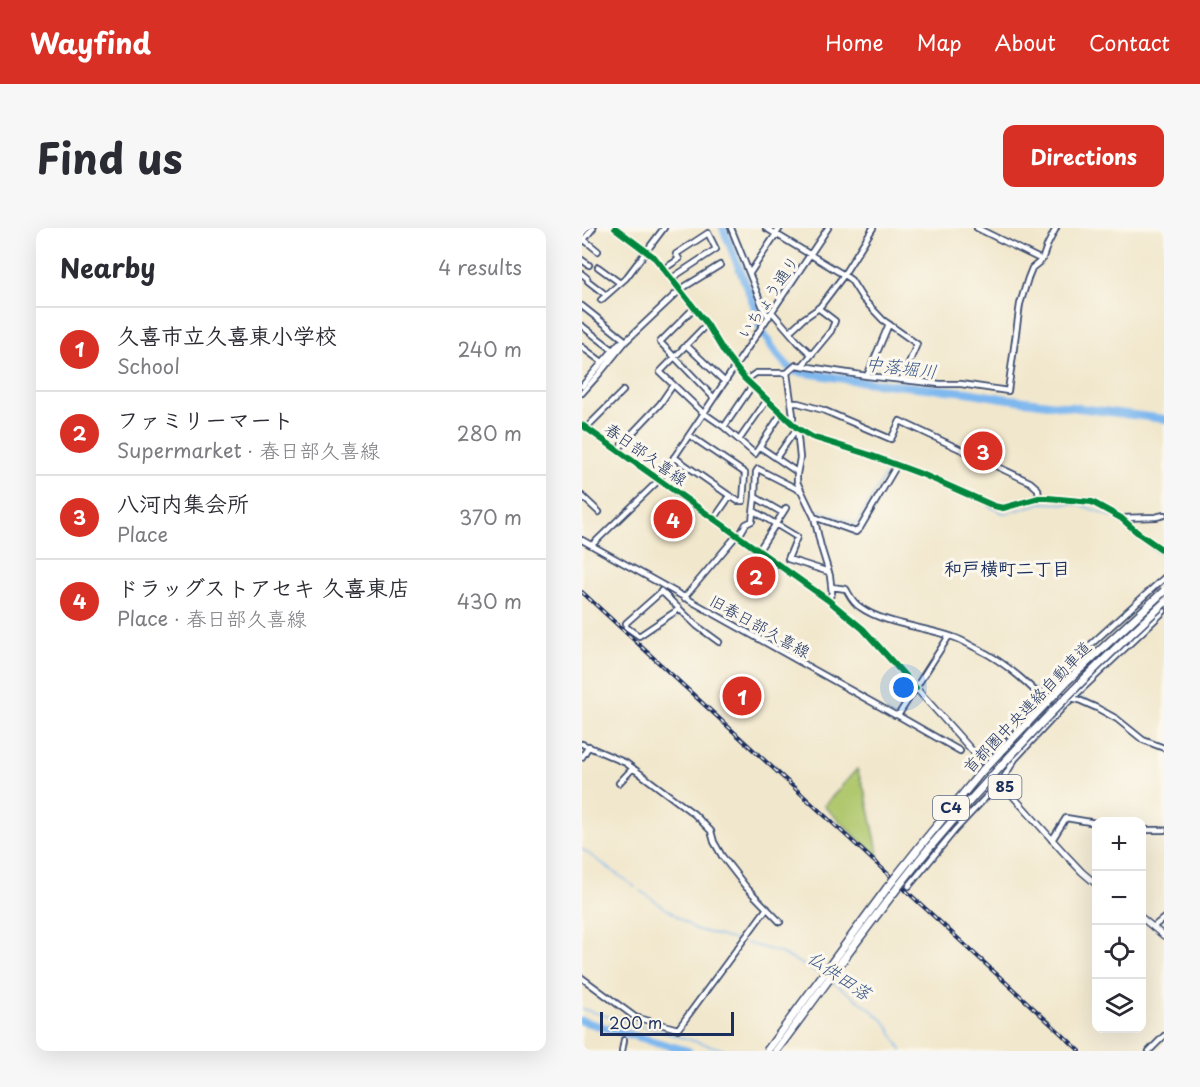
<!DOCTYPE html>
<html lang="en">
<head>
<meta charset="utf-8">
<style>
	:root { --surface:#fff; --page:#f7f7f7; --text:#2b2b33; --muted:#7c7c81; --line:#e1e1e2; --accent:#d93025 }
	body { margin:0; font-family:"Playpen Sans","Klee One",sans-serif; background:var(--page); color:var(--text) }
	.controls { position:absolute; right:18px; bottom:18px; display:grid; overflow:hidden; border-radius:12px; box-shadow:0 6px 24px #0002 }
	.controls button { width:54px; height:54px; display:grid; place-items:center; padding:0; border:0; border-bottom:2px solid var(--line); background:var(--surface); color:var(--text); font:30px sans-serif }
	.scale { position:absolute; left:18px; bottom:15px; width:134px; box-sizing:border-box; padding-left:6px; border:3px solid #1b2f5e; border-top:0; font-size:16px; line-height:21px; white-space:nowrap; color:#1b2f5e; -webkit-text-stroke:4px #fbf7ec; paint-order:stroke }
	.you { position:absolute; left:322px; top:460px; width:21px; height:21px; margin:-15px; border:4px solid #fff; border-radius:50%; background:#1a73e8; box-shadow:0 0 0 9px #1a73e833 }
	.badge { display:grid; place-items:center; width:39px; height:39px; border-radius:50%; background:var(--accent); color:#fff; font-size:20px; font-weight:700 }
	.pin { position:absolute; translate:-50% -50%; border:3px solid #fff; box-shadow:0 2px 6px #0006 }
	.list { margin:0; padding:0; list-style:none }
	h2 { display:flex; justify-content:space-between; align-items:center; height:78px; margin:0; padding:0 24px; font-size:26px }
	h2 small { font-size:20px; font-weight:400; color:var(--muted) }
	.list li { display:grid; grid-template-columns:39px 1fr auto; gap:18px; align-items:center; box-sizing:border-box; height:84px; padding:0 24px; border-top:2px solid var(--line) }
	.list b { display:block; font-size:22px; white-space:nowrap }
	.list p { margin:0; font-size:20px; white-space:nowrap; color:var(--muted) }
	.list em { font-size:20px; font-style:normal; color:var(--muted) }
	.icon { flex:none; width:33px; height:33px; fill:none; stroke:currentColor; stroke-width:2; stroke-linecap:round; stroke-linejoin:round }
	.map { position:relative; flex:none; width:582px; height:823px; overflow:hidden; border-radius:12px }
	header { display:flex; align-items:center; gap:36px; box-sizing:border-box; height:84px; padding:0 30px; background:var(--accent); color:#fff }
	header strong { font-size:28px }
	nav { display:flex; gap:33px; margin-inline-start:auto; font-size:21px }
	.intro { display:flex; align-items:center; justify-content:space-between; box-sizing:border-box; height:144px; padding:0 36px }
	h1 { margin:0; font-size:42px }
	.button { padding:15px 27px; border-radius:12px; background:var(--accent); color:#fff; font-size:21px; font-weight:700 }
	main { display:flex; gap:36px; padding:0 36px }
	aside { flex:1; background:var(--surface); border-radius:12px; box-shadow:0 6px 24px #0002 }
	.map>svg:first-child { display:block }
</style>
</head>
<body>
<header>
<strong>Wayfind</strong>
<nav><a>Home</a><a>Map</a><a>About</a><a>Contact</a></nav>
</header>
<div class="intro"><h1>Find us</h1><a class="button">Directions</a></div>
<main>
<aside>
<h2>Nearby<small>4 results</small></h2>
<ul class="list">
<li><span class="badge">1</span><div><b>久喜市立久喜東小学校</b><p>School</p></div><em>240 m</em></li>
<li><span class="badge">2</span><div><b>ファミリーマート</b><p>Supermarket · 春日部久喜線</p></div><em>280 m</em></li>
<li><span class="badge">3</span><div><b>八河内集会所</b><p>Place</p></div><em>370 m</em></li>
<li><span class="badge">4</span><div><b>ドラッグストアセキ 久喜東店</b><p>Place · 春日部久喜線</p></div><em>430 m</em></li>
</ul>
</aside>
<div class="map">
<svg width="582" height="823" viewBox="0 0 582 823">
	<rect width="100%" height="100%" fill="#fbf7ec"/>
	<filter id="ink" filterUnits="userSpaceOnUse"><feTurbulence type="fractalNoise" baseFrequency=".0167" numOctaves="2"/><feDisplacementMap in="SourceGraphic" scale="12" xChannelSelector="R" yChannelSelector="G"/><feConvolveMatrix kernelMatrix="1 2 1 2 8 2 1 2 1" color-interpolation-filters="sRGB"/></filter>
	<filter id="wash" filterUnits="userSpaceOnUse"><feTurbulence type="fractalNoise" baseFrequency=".008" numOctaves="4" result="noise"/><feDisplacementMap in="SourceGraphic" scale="24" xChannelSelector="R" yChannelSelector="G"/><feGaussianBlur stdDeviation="1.35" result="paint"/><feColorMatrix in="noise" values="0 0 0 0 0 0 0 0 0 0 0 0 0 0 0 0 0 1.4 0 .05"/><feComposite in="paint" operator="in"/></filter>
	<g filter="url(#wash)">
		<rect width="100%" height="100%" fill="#f1e7cc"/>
		<path fill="#b0c86e" stroke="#667c66" stroke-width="1.5" d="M275 541 284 567 297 628 295 629 242 578Z"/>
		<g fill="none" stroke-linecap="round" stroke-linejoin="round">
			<path stroke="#7eb8ef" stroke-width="1.5" d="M407 278 421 285H426L459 275 491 276 504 279 532 289 582 329
				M236 282 273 296 276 294 309 236
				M236 293 245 329
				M452 460 462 462
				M493 468 508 474
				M0 621 53 659
				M59 663 113 701 156 713
				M164 715 197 724 238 746
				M249 753 287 780 304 795 320 823
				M0 781 147 823"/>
			<path stroke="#7eb8ef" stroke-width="8" d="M141 0 173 79C173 99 196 130 211 143L283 154 385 164 420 170 582 191
				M0 793 106 823"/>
		</g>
	</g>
	<g filter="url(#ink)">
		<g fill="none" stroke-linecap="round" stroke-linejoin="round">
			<defs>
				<path id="minor" d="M33 0 73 30 125 96 142 124 162 150 215 200 230 209 285 226 342 247 412 278 421 280 457 270H466L510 274 539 290 556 305 582 323
					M149 0 182 82 187 89
					M184 0 262 47 269 52 281 71 301 92 335 116 320 151
					M395 0 460 32
					M0 10 16 23
					M0 14 11 0
					M0 32 7 37
					M16 39 38 55
					M82 41 97 31 94 26 126 5 134 21 90 50
					M168 45 198 0
					M0 46 5 50
					M6 53 24 67
					M19 72 44 50 82 0
					M0 78 44 113 37 115 0 158
					M112 80 78 114 132 170
					M190 84 216 114 229 126
					M125 96 78 144 119 183 142 199 173 226 199 186
					M0 98 31 122
					M208 103 221 91 237 80 259 51 291 0
					M104 117 143 154
					M0 119 20 134
					M220 138 249 103 253 93 236 80
					M285 148 307 96
					M164 152 174 145H205
					M0 165 17 146 44 113 99 61 138 37
					M210 175H216L241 182 309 211 318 193 448 254 456 261 457 270
					M209 195 211 191V187L205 145 214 137 285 148 358 156H379L426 163 438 76 446 50 450 40 460 32 465 18 474 0
					M142 199 170 158
					M4 200 41 163
					M215 200 218 230 215 246V254L232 289 239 319 248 348 250 365 246 372
					M157 212 185 172
					M178 219 215 244
					M36 222 41 215 78 176 91 157
					M92 229 148 268 156 273H161L163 245 107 207
					M194 230 215 200
					M0 268 17 284
					M173 269 201 285
					M172 283 215 309 206 331 247 344
					M232 289 274 304 278 300 315 237
					M539 290 574 289 582 287
					M132 291 148 268
					M157 308 164 296 170 293 173 269 174 244 176 241 219 263
					M0 312 313 487 317 486 367 408
					M10 317 73 256 83 243 246 0
					M177 322 204 280
					M250 359 264 361C268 368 271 375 278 379 301 396 344 399 371 409 380 412 388 417 396 421 425 435 450 459 472 482
					M79 363 115 398 137 414
					M79 364 44 395V399L57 408 97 381
					M102 370 155 307
					M464 460 471 465 497 472 515 480 535 491 561 512 582 520
					M315 487 378 523
					M0 516 44 535 112 586 129 603 132 614 140 628 164 659 198 694
					M0 529 7 518
					M398 532 494 430 582 350
					M37 555 51 540
					M560 602H582
					M470 612 484 590 514 595
					M327 658 373 602 421 551 433 531 483 477 582 383
					M571 699 582 690
					M0 750 53 789 96 801 185 680
					M40 823 42 812
					M567 823 582 808"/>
				<path id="major" d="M0 197 246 372 281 401 483 626 500 644 514 656
					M560 690 582 708"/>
			</defs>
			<use href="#minor" stroke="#3b4b6e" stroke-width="8"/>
			<use href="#major" stroke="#3b4b6e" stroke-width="8"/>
			<use href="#minor" stroke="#fff" stroke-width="4.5"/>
			<use href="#major" stroke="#fff" stroke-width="5"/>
			<defs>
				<path id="rail" d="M0 364 498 823"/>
			</defs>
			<use href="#rail" stroke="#1b2f5e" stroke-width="4"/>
			<use href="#rail" stroke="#fbf7ec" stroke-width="1.5" stroke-dasharray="4.5" stroke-linecap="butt"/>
			<defs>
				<path id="highway-bridge" d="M185 823 305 660 339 617 400 543 484 454 582 363
					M194 823C245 755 294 684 348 619 421 532 499 451 582 375"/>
			</defs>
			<use href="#highway-bridge" stroke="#3b4b6e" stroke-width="10" stroke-linecap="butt"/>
			<use href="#highway-bridge" stroke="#fff" stroke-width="7"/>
			<defs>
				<path id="cycleway" d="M33 0 73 30 125 96 142 124 162 150 215 200 230 209 285 226 342 247 412 278 421 280 457 270H466L510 274 539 290 556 305 582 323
					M0 197 246 372 281 401 334 460"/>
			</defs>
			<use href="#cycleway" stroke="#fbf7ec" stroke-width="10"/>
			<use href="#cycleway" stroke="#00873e" stroke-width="6"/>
		</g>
	</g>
	<g text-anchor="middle" stroke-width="6" stroke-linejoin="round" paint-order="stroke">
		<g fill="#fbf7ec" stroke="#5e6b89" stroke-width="1.5">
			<rect x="406.5" y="547" width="33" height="24" rx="4.5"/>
			<rect x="351" y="568" width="36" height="24" rx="4.5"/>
		</g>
		<g font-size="15" font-weight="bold" fill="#1b2f5e">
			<text x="423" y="564">85</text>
			<text x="369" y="585">C4</text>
		</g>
		<g font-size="16" fill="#1b2f5e" stroke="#fbf7ec">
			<text transform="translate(186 69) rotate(-56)" y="6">いちょう通り</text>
			<text transform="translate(64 226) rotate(35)" y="6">春日部久喜線</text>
			<text transform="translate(178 398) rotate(29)" y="6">旧春日部久喜線</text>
			<text transform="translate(445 479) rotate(-46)" y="6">首都圏中央連絡自動車道</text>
		</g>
		<g font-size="18" font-style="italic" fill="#39588a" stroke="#fbf7ec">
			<text transform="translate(319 140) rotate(7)" y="6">中落堀川</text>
			<text transform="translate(257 748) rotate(34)" y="6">仏供田落</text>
		</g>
		<g font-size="18" font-weight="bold" fill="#1b2f5e" stroke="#fbf7ec">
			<text x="425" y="347">和戸横町二丁目</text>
		</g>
	</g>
</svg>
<div class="controls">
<button>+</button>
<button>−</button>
<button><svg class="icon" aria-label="locate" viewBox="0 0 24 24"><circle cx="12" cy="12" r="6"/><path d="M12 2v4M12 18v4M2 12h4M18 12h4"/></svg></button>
<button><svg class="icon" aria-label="layers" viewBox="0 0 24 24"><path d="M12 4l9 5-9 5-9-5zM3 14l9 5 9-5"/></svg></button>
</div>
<div class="scale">200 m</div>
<div class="you"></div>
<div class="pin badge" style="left:160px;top:468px">1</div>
<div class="pin badge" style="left:174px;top:348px">2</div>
<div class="pin badge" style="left:401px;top:223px">3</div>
<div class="pin badge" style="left:91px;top:291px">4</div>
</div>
</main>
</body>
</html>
